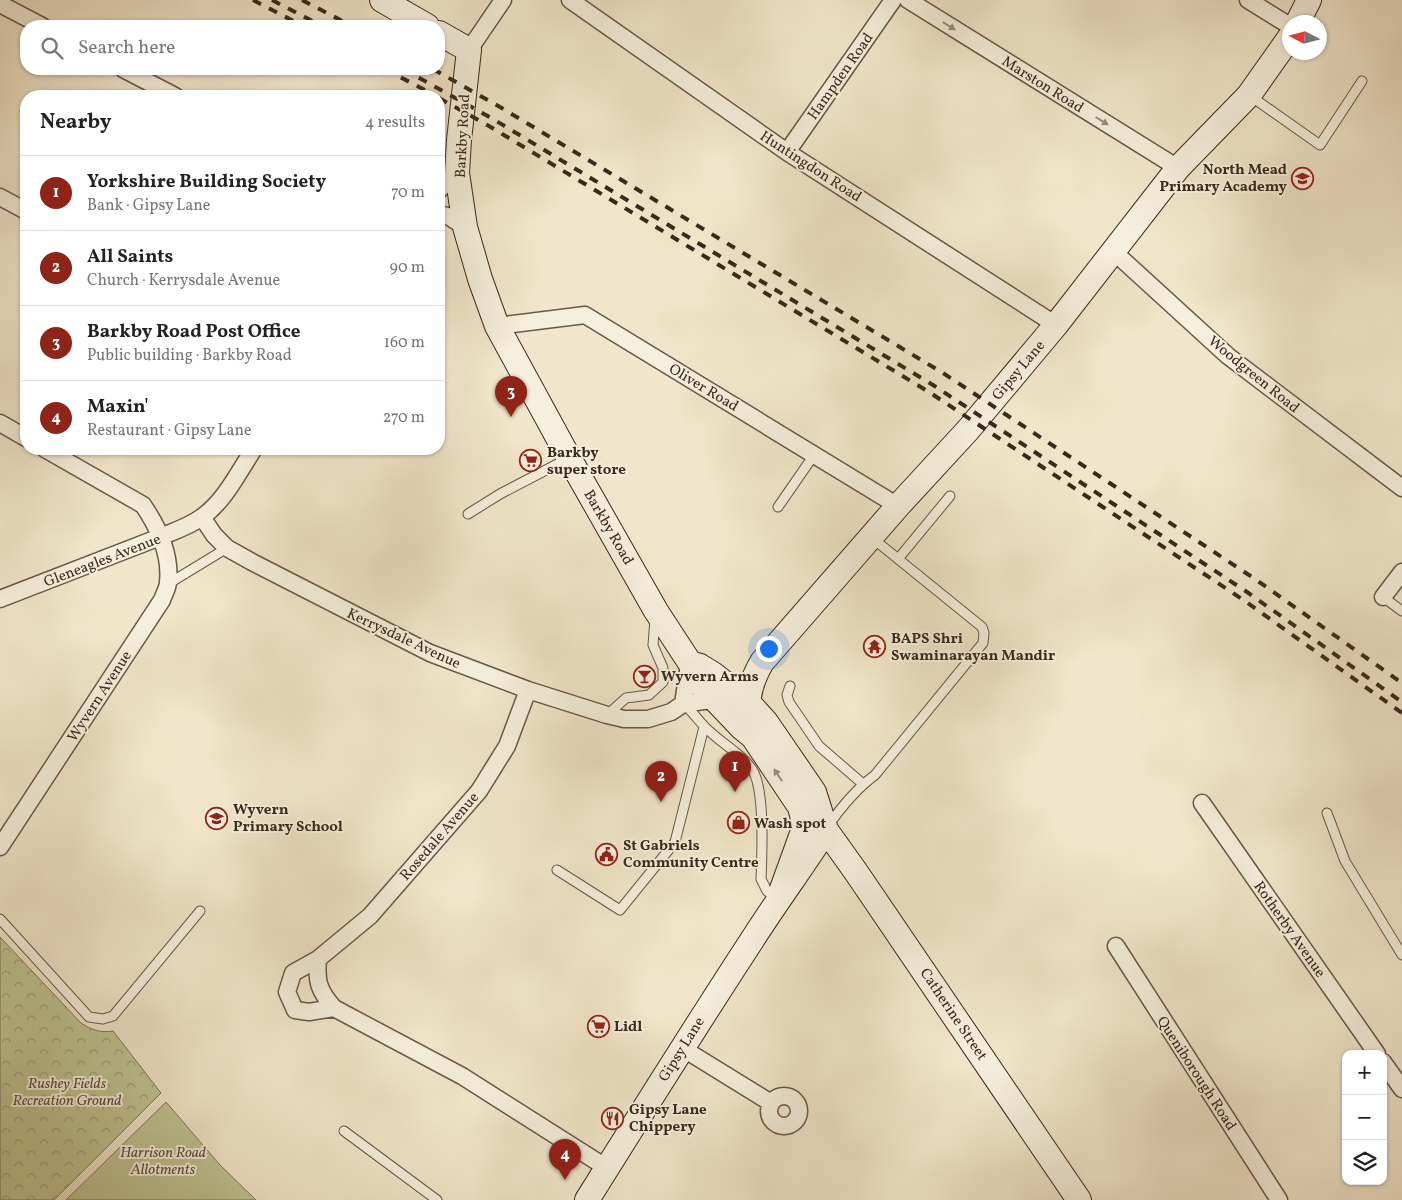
<!DOCTYPE html>
<html lang="en">
<head>
<meta charset="utf-8">
<style>
	:root { --surface:#fff; --page:#f6f6f6; --text:#222; --muted:#767676; --line:#e0e0e0; --accent:#8f2418 }
	body { margin:0; font-family:Vollkorn,serif; background:var(--page); color:var(--text) }
	.controls { position:absolute; right:15px; bottom:15px; display:grid; overflow:hidden; border-radius:10px; box-shadow:0 1px 4px #0004 }
	.controls button { width:45px; height:45px; display:grid; place-items:center; padding:0; border:0; border-bottom:1px solid var(--line); background:var(--surface); color:var(--text); font:25px sans-serif }
	.compass { position:absolute; left:1282px; top:15px; width:45px; height:45px; border-radius:50%; background:var(--surface); box-shadow:0 1px 4px #0004; rotate:276deg }
	.you { position:absolute; left:768px; top:648px; width:18px; height:18px; margin:-12px; border:4px solid #fff; border-radius:50%; background:#1a73e8; box-shadow:0 0 0 8px #1a73e833 }
	.badge { display:grid; place-items:center; width:32px; height:32px; border-radius:50%; background:var(--accent); color:#fff; font-size:16px; font-weight:700 }
	.pin { position:absolute; translate:-50% -41px; filter:drop-shadow(0 1px 2px #0008) }
	.pin::after { content:''; position:absolute; top:26px; width:18px; height:15px; background:inherit; clip-path:polygon(0 0,100% 0,50% 100%) }
	.list { margin:0; padding:0; list-style:none }
	h2 { display:flex; justify-content:space-between; align-items:center; height:65px; margin:0; padding:0 20px; font-size:21px }
	h2 small { font-size:16px; font-weight:400; color:var(--muted) }
	.list li { display:grid; grid-template-columns:32px 1fr auto; gap:15px; align-items:center; box-sizing:border-box; height:75px; padding:0 20px; border-top:1px solid var(--line) }
	.list b { display:block; font-size:19px; white-space:nowrap }
	.list p { margin:0; font-size:16px; white-space:nowrap; color:var(--muted) }
	.list em { font-size:16px; font-style:normal; color:var(--muted) }
	.icon { flex:none; width:28px; height:28px; fill:none; stroke:currentColor; stroke-width:2; stroke-linecap:round; stroke-linejoin:round }
	.map { position:relative; flex:none; width:1402px; height:1200px; overflow:hidden }
	.search { position:absolute; background:var(--surface); box-shadow:0 1px 4px #0004; left:20px; top:20px; width:425px; height:55px; display:flex; align-items:center; gap:12px; box-sizing:border-box; padding:0 18px; border-radius:20px; color:var(--muted); font-size:19px }
	.panel { position:absolute; background:var(--surface); box-shadow:0 1px 4px #0004; left:20px; top:90px; width:425px; height:365px; border-radius:20px }
	.map>svg:first-child { display:block }
</style>
</head>
<body>
<div class="map">
<svg width="1402" height="1200" viewBox="0 0 1402 1200">
	<defs>
		<pattern id="park-crowns" width="20" height="18" patternUnits="userSpaceOnUse" patternTransform="scale(1.25)"><rect width="20" height="18" fill="#c0c393"/><path d="M2 6a3 3 0 1 1 6 0M12 15a3 3 0 1 1 6 0" fill="none" stroke="#9d9e77"/></pattern>
	</defs>
	<rect width="100%" height="100%" fill="#f1e6cb"/>
	<filter id="stains"><feTurbulence type="fractalNoise" baseFrequency=".004" numOctaves="4"/><feColorMatrix values="0 0 0 0 .2 0 0 0 0 .09 0 0 0 0 .02 0 0 0 .5 -.17"/></filter>
	<radialGradient id="worn" r=".72"><stop offset=".6" stop-color="#630" stop-opacity="0"/><stop offset="1" stop-color="#630" stop-opacity=".3"/></radialGradient>
	<path fill="#c0c393" stroke="#7d7658" d="M166 1102 220 1165 256 1200H66Z"/>
	<path fill="url(#park-crowns)" stroke="#7d7658" d="M0 937 81 1023C92 1030 100 1033 113 1031L161 1093 54 1200H0Z"/>
	<g fill="none" stroke-linecap="round" stroke-linejoin="round">
		<defs>
			<path id="lane" d="M1249 95 1320 145 1362 81
				M778 507 814 455
				M468 514 500 494 569 458
				M898 559 950 496
				M168 584 227 548
				M1383 597 1402 611
				M790 686 787 695 789 702 819 746 863 784
				M684 704C692 711 697 719 705 727 719 742 744 755 753 771 765 791 762 855 761 879L767 891 777 899
				M607 715 626 698 649 695 663 682V668L653 645 655 619
				M1327 813 1345 861 1402 955
				M828 826C842 806 856 789 875 775L983 643 984 633 982 627 871 537
				M557 870 620 910 675 842 704 727
				M0 919 89 1017 103 1019 113 1016 200 911
				M344 1131 437 1200"/>
			<path id="street" d="M570 0 787 152 1056 325
				M908 0 1178 168
				M1248 0 1290 26
				M0 4 42 26
				M469 50 503 0
				M123 69 175 96
				M787 152 893 0
				M439 190 457 173
				M0 197 26 211
				M439 214 448 216 465 227
				M1113 251 1228 356 1402 488
				M497 326 585 315 898 506
				M0 423 26 438
				M202 517 214 535 227 548 252 562 430 653 528 690 607 715 624 719H648L671 712 683 704 703 701H722
				M1383 597 1402 572
				M0 599 160 537C175 531 190 526 202 517 225 501 239 471 254 449
				M528 690 507 746 479 791 370 916 318 959C316 982 319 991 334 1008L462 1076 607 1168
				M683 704 689 664
				M1202 803 1377 1054
				M0 847 162 600C164 594 168 588 168 582 171 555 158 527 143 505L45 449
				M1116 946 1279 1200
				M318 959 293 973 287 992 295 1010 309 1012 334 1008
				M682 1048 771 1103
				M1383 1062 1402 1089
				M769 1111a15 15 0 1 1 30 0a15 15 0 1 1-30 0Z"/>
			<path id="secondary" d="M382 0 427 26
				M1298 22 1309 0
				M439 33 469 50 459 140 457 173 465 227 480 279 497 326 569 458 656 611 690 663 700 684 742 728 753 737
				M814 820 826 830 856 872 1079 1200
				M778 900 803 831V819L800 807 753 737C743 711 748 686 762 662L898 506 968 430 1056 325 1178 168 1249 95 1290 37
				M587 1200C642 1112 697 1024 754 937 777 901 803 866 826 830L814 792 766 722 747 701 713 674 700 666 690 663"/>
		</defs>
		<use href="#lane" stroke="#685848" stroke-width="11"/>
		<use href="#street" stroke="#685848" stroke-width="19"/>
		<use href="#secondary" stroke="#3a281c" stroke-width="26"/>
		<use href="#lane" stroke="#f6efdd" stroke-width="9"/>
		<use href="#street" stroke="#f6efdd" stroke-width="16"/>
		<use href="#secondary" stroke="#f6efdd" stroke-width="24"/>
		<path stroke="#3a281c" stroke-width="4" stroke-dasharray="9 9" stroke-linecap="butt" d="M253 0 303 26
			M272 0 322 26
			M302 0 352 26
			M385 69 436 96
			M403 69 493 119 933 385 1247 592 1402 702
			M433 69 500 107 943 373 1255 579 1402 683
			M439 98 489 126 929 392 1242 599 1402 713"/>
	</g>
	<defs><path id="oneway-solid" d="M-6-.8H1V-3.2L6.5 0L1 3.2V.8H-6Z" transform="scale(1.25)"/></defs>
	<g fill="#988c7c">
		<use href="#oneway-solid" transform="translate(949 26) rotate(32)"/>
		<use href="#oneway-solid" transform="translate(1102 121) rotate(32)"/>
		<use href="#oneway-solid" transform="translate(778 775) rotate(-123)"/>
	</g>
	<defs>
		<symbol id="school-ring" viewBox="-11 -11 22 22"><circle r="9.5" fill="#f6efdd" stroke="#8f2418" stroke-width="1.5"/><path d="M0-5L7-2L0 1L-7-2ZM-4 1L0 2.5L4 1V4Q0 6-4 4Z" fill="#8f2418"/></symbol>
		<symbol id="supermarket-ring" viewBox="-11 -11 22 22"><circle r="9.5" fill="#f6efdd" stroke="#8f2418" stroke-width="1.5"/><path d="M-6-5.5h2.5l.6 2H6L4.5 2H-2.5L-4.4-4H-6ZM-1.5 3.2a1.3 1.3 0 1 0 .1 0ZM3 3.2a1.3 1.3 0 1 0 .1 0Z" fill="#8f2418"/></symbol>
		<symbol id="temple-ring" viewBox="-11 -11 22 22"><circle r="9.5" fill="#f6efdd" stroke="#8f2418" stroke-width="1.5"/><path d="M0-6L5-2H3V0L6.5 2.5H4V6H1.5V3h-3V6H-4V2.5H-6.5L-3 0V-2H-5Z" fill="#8f2418"/></symbol>
		<symbol id="bar-ring" viewBox="-11 -11 22 22"><circle r="9.5" fill="#f6efdd" stroke="#8f2418" stroke-width="1.5"/><path d="M-6-5H6L.8 .8V4.5H3.5V6h-7V4.5H-.8V.8Z" fill="#8f2418"/></symbol>
		<symbol id="shop-ring" viewBox="-11 -11 22 22"><circle r="9.5" fill="#f6efdd" stroke="#8f2418" stroke-width="1.5"/><path d="M-5-2.5h2.3a2.7 3.5 0 0 1 5.4 0H5L5.5 6h-11ZM-1.5-2.5h3a1.5 2.3 0 0 0-3 0Z" fill="#8f2418"/></symbol>
		<symbol id="civic-ring" viewBox="-11 -11 22 22"><circle r="9.5" fill="#f6efdd" stroke="#8f2418" stroke-width="1.5"/><path d="M-.6-6.5H3V-4.5H.6V-3L4-1V1h2V6H-6V1h2V-1L-.6-3ZM-1.2 2.5V6h2.4V2.5Z" fill="#8f2418"/></symbol>
		<symbol id="restaurant-ring" viewBox="-11 -11 22 22"><circle r="9.5" fill="#f6efdd" stroke="#8f2418" stroke-width="1.5"/><path d="M-5-6h1v4h1v-4h1v4h1v-4h1v5L-1.5 .5V6h-2V.5L-5-1ZM5-6V6H3V1.5H1.5Q1.5-4 5-6Z" fill="#8f2418"/></symbol>
	</defs>
	<g fill-rule="evenodd">
		<use href="#school-ring" x="1290" y="166" width="25" height="25"/>
		<use href="#supermarket-ring" x="518" y="448" width="25" height="25"/>
		<use href="#temple-ring" x="862" y="634" width="25" height="25"/>
		<use href="#bar-ring" x="632" y="664" width="25" height="25"/>
		<use href="#school-ring" x="204" y="806" width="25" height="25"/>
		<use href="#shop-ring" x="726" y="810" width="25" height="25"/>
		<use href="#civic-ring" x="594" y="842" width="25" height="25"/>
		<use href="#supermarket-ring" x="586" y="1014" width="25" height="25"/>
		<use href="#restaurant-ring" x="600" y="1106" width="25" height="25"/>
	</g>
	<g text-anchor="middle" stroke-width="4" stroke-linejoin="round" paint-order="stroke">
		<g font-size="15" fill="#3a281c" stroke="#f6efdd">
			<text transform="translate(840 76) rotate(-55)" y="5">Hampden Road</text>
			<text transform="translate(1043 84) rotate(32)" y="5">Marston Road</text>
			<text transform="translate(462 136) rotate(-87)" y="5">Barkby Road</text>
			<text transform="translate(811 166) rotate(33)" y="5">Huntingdon Road</text>
			<text transform="translate(1018 370) rotate(-50)" y="5">Gipsy Lane</text>
			<text transform="translate(1254 374) rotate(39)" y="5">Woodgreen Road</text>
			<text transform="translate(704 387) rotate(31)" y="5">Oliver Road</text>
			<text transform="translate(609 527) rotate(60)" y="5">Barkby Road</text>
			<text transform="translate(102 560) rotate(-21)" y="5">Gleneagles Avenue</text>
			<text transform="translate(404 638) rotate(25)" y="5">Kerrysdale Avenue</text>
			<text transform="translate(99 696) rotate(-57)" y="5">Wyvern Avenue</text>
			<text transform="translate(439 836) rotate(-49)" y="5">Rosedale Avenue</text>
			<text transform="translate(1290 929) rotate(55)" y="5">Rotherby Avenue</text>
			<text transform="translate(954 1014) rotate(56)" y="5">Catherine Street</text>
			<text transform="translate(681 1049) rotate(-58)" y="5">Gipsy Lane</text>
			<text transform="translate(1197 1073) rotate(57)" y="5">Queniborough Road</text>
		</g>
		<g font-size="15" font-weight="bold" fill="#3a281c" stroke="#f6efdd" text-anchor="start">
			<text x="1287" y="174" text-anchor="end">North Mead<tspan x="1287" dy="17">Primary Academy</tspan></text>
			<text x="547" y="457">Barkby<tspan x="547" dy="17">super store</tspan></text>
			<text x="891" y="643">BAPS Shri<tspan x="891" dy="17">Swaminarayan Mandir</tspan></text>
			<text x="661" y="681">Wyvern Arms</text>
			<text x="233" y="814">Wyvern<tspan x="233" dy="17">Primary School</tspan></text>
			<text x="754" y="828">Wash spot</text>
			<text x="623" y="850">St Gabriels<tspan x="623" dy="17">Community Centre</tspan></text>
			<text x="614" y="1031">Lidl</text>
			<text x="629" y="1114">Gipsy Lane<tspan x="629" dy="17">Chippery</tspan></text>
		</g>
		<g font-size="15" font-style="italic" fill="#5c4f3a" stroke="#f6efdd">
			<text x="67" y="1088">Rushey Fields<tspan x="67" dy="17">Recreation Ground</tspan></text>
			<text x="163" y="1157">Harrison Road<tspan x="163" dy="17">Allotments</tspan></text>
		</g>
	</g>
	<rect width="100%" height="100%" filter="url(#stains)"/>
	<rect width="100%" height="100%" fill="url(#worn)"/>
</svg>
<div class="controls">
<button>+</button>
<button>−</button>
<button><svg class="icon" aria-label="layers" viewBox="0 0 24 24"><path d="M12 4l9 5-9 5-9-5zM3 14l9 5 9-5"/></svg></button>
</div>
<svg class="compass" viewBox="-18 -18 36 36"><path d="M0-13l5 13h-10z" fill="#e53935"/><path d="M0 13l5-13h-10z" fill="#767676"/></svg>
<div class="you"></div>
<div class="pin badge" style="left:735px;top:792px">1</div>
<div class="pin badge" style="left:661px;top:802px">2</div>
<div class="pin badge" style="left:511px;top:417px">3</div>
<div class="pin badge" style="left:565px;top:1180px">4</div>
<div class="search"><svg class="icon" aria-label="search" viewBox="0 0 24 24"><circle cx="10" cy="10" r="6"/><path d="M15 15l6 6"/></svg>Search here</div>
<section class="panel">
<h2>Nearby<small>4 results</small></h2>
<ul class="list">
<li><span class="badge">1</span><div><b>Yorkshire Building Society</b><p>Bank · Gipsy Lane</p></div><em>70 m</em></li>
<li><span class="badge">2</span><div><b>All Saints</b><p>Church · Kerrysdale Avenue</p></div><em>90 m</em></li>
<li><span class="badge">3</span><div><b>Barkby Road Post Office</b><p>Public building · Barkby Road</p></div><em>160 m</em></li>
<li><span class="badge">4</span><div><b>Maxin'</b><p>Restaurant · Gipsy Lane</p></div><em>270 m</em></li>
</ul>
</section>
</div>
</body>
</html>
